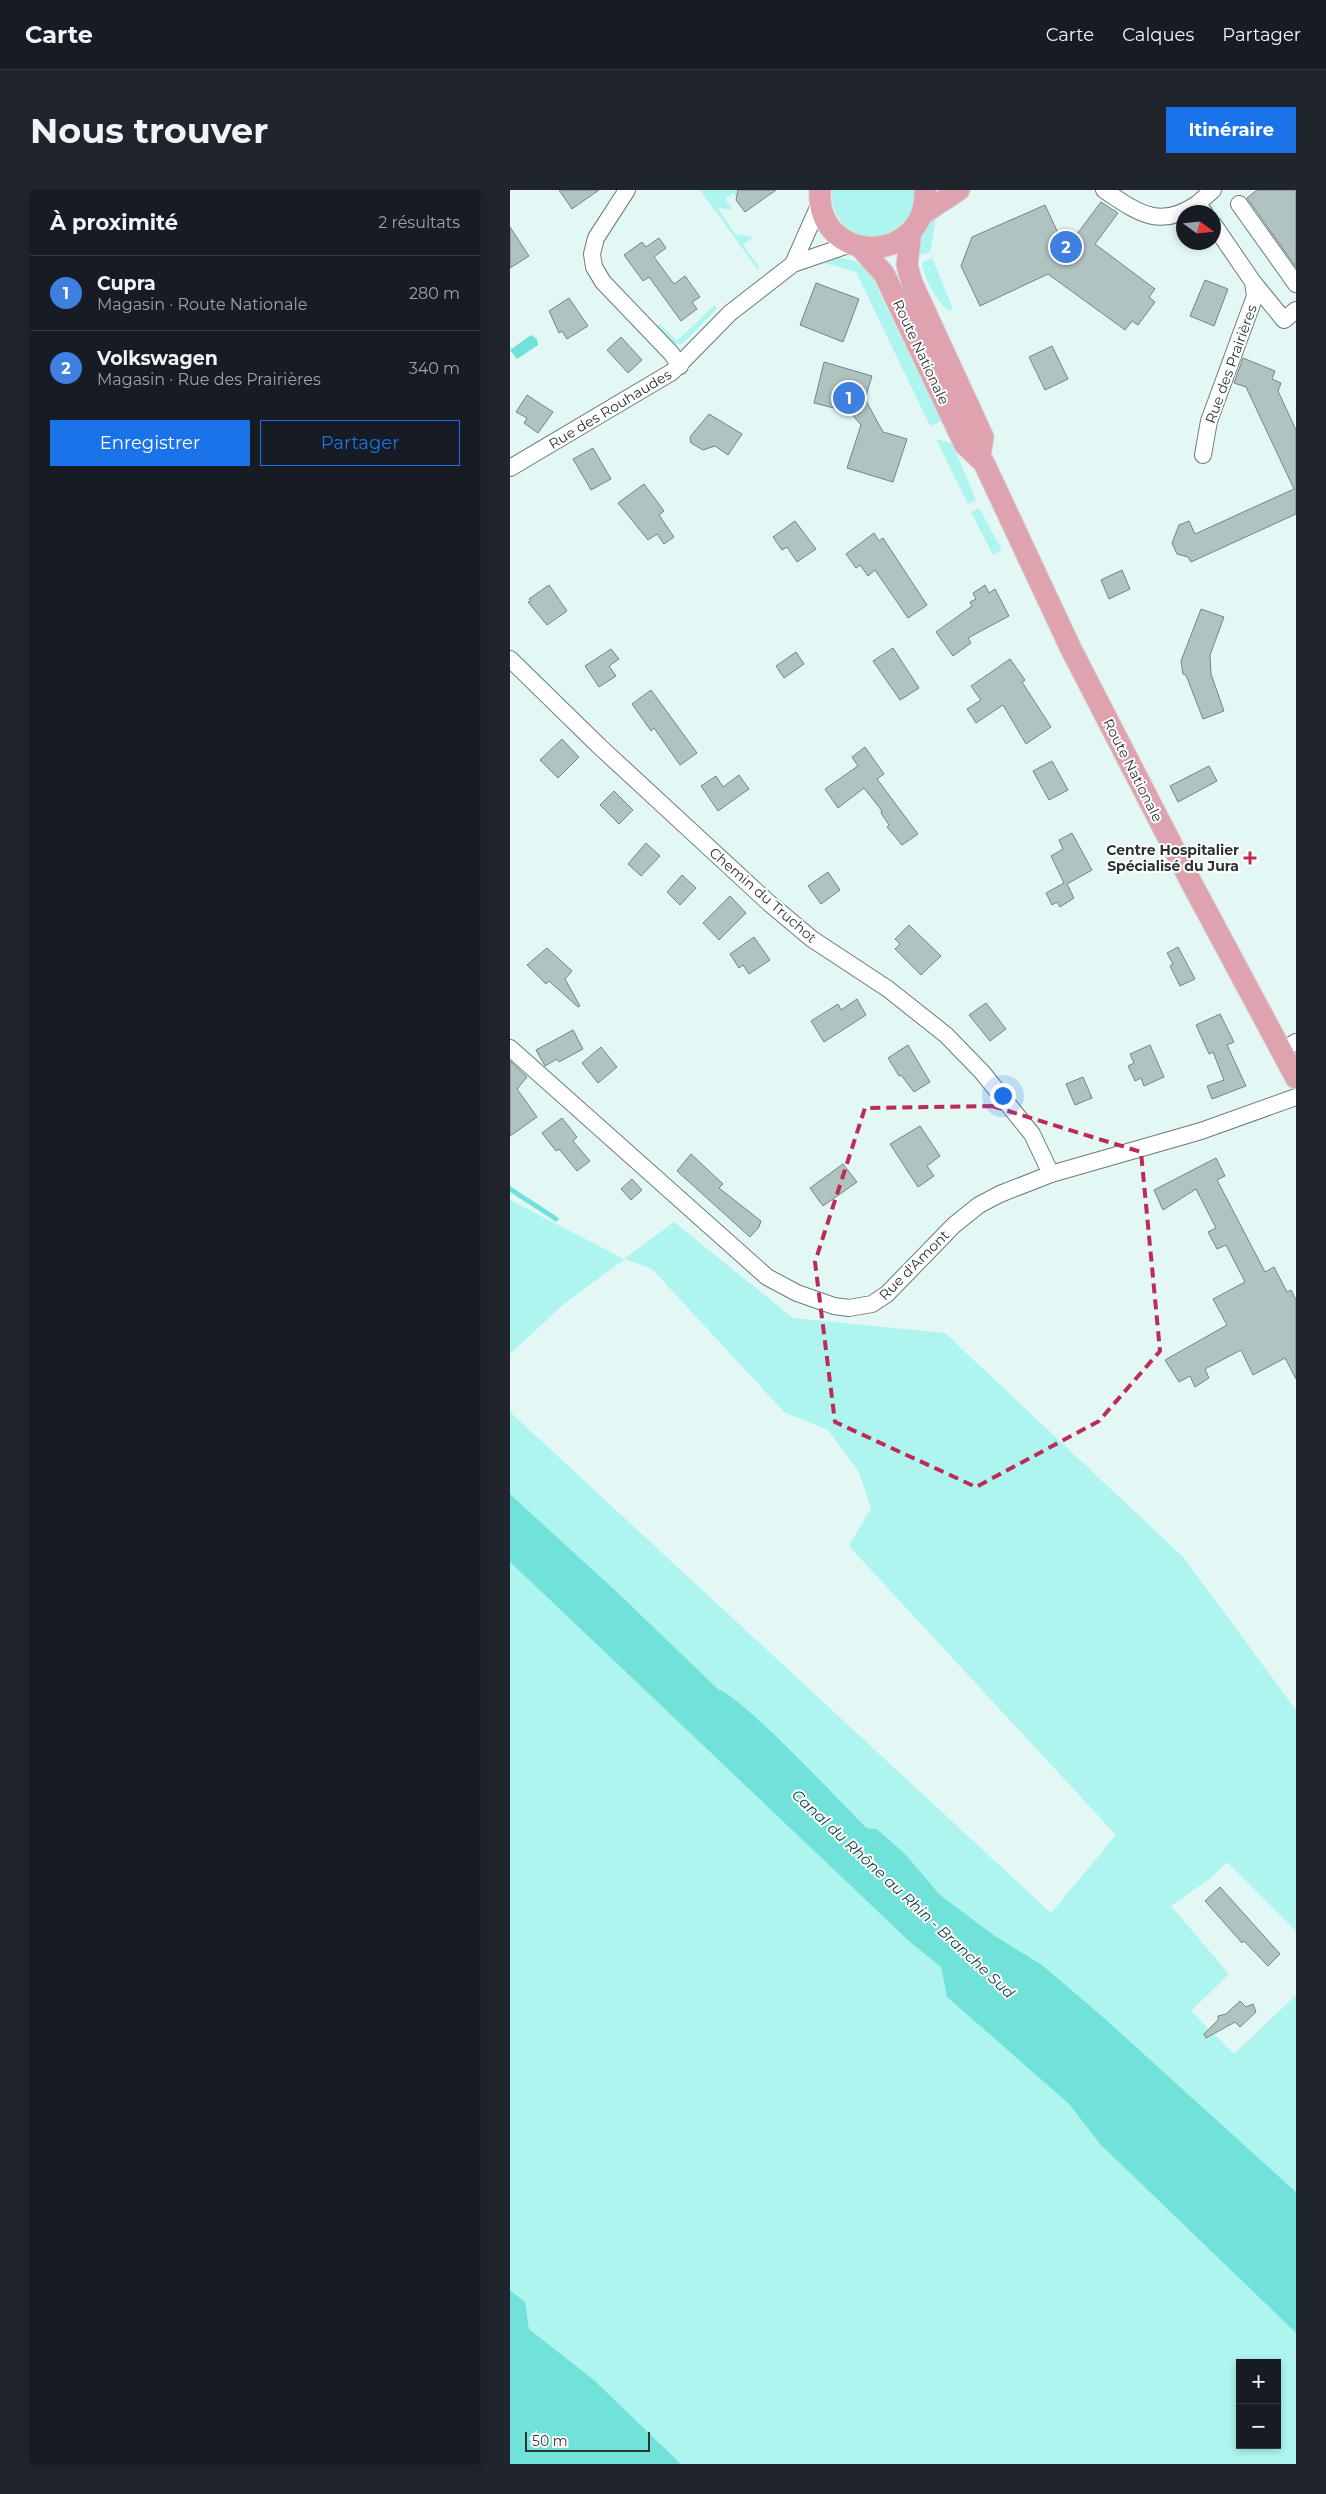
<!DOCTYPE html>
<html lang="fr">
<head>
<meta charset="utf-8">
<style>
	:root { --surface:#171b24; --page:#20242c; --text:#f1f3f6; --muted:#9ea1a6; --line:#363941; --accent:#1a73e8 }
	body { margin:0; font-family:Montserrat,sans-serif; background:var(--page); color:var(--text) }
	.controls { position:absolute; right:15px; bottom:15px; display:grid; overflow:hidden; border-radius:0px; box-shadow:0 2px 8px #0003 }
	.controls button { width:45px; height:45px; display:grid; place-items:center; padding:0; border:0; border-bottom:1px solid var(--line); background:var(--surface); color:var(--text); font:25px sans-serif }
	.compass { position:absolute; left:666px; top:15px; width:45px; height:45px; border-radius:50%; background:var(--surface); box-shadow:0 2px 8px #0003; rotate:105deg }
	.scale { position:absolute; left:15px; bottom:12px; width:125px; box-sizing:border-box; padding-left:5px; border:2px solid #2c3433; border-top:0; font-size:14px; line-height:18px; white-space:nowrap; color:#2c3433; -webkit-text-stroke:4px #fff; paint-order:stroke }
	.you { position:absolute; left:492px; top:905px; width:18px; height:18px; margin:-12px; border:4px solid #fff; border-radius:50%; background:#1a73e8; box-shadow:0 0 0 8px #1a73e833 }
	.badge { display:grid; place-items:center; width:32px; height:32px; border-radius:50%; background:var(--accent); color:#fff; font-size:16px; font-weight:700 }
	.pin { position:absolute; translate:-50% -50%; border:2px solid #fff; box-shadow:0 1px 5px #0006 }
	.list { margin:0; padding:0; list-style:none }
	h2 { display:flex; justify-content:space-between; align-items:center; height:65px; margin:0; padding:0 20px; font-size:21px }
	h2 small { font-size:16px; font-weight:400; color:var(--muted) }
	.list li { display:grid; grid-template-columns:32px 1fr auto; gap:15px; align-items:center; box-sizing:border-box; height:75px; padding:0 20px; border-top:1px solid var(--line) }
	.list b { display:block; font-size:19px; white-space:nowrap }
	.list p { margin:0; font-size:16px; white-space:nowrap; color:var(--muted) }
	.list em { font-size:16px; font-style:normal; color:var(--muted) }
	.actions { display:flex; gap:10px; padding:15px 20px }
	.actions a { flex:1; padding:11px 0; border:1px solid var(--accent); border-radius:0px; text-align:center; font-size:18px; color:var(--accent) }
	.actions .main { background:var(--accent); color:#fff }
	.map { position:relative; flex:none; width:786px; height:2274px; overflow:hidden; border-radius:0px }
	header { display:flex; align-items:center; gap:30px; box-sizing:border-box; height:70px; padding:0 25px; background:var(--surface); border-bottom:1px solid var(--line) }
	header strong { font-size:24px }
	nav { display:flex; gap:28px; margin-inline-start:auto; font-size:18px }
	.intro { display:flex; align-items:center; justify-content:space-between; box-sizing:border-box; height:120px; padding:0 30px }
	h1 { margin:0; font-size:35px }
	.button { padding:12px 22px; border-radius:0px; background:var(--accent); color:#fff; font-size:18px; font-weight:700 }
	main { display:flex; gap:30px; padding:0 30px }
	aside { flex:1; background:var(--surface); border-radius:0px; box-shadow:0 2px 8px #0003 }
	.map>svg:first-child { display:block }
</style>
</head>
<body>
<header>
<strong>Carte</strong>
<nav><a>Carte</a><a>Calques</a><a>Partager</a></nav>
</header>
<div class="intro"><h1>Nous trouver</h1><a class="button">Itinéraire</a></div>
<main>
<aside>
<h2>À proximité<small>2 résultats</small></h2>
<ul class="list">
<li><span class="badge" style="background:#3f7fe0">1</span><div><b>Cupra</b><p>Magasin · Route Nationale</p></div><em>280 m</em></li>
<li><span class="badge" style="background:#3f7fe0">2</span><div><b>Volkswagen</b><p>Magasin · Rue des Prairières</p></div><em>340 m</em></li>
</ul>
<div class="actions"><a class="main">Enregistrer</a><a>Partager</a></div>
</aside>
<div class="map">
<svg width="786" height="2274" viewBox="0 0 786 2274">
	<rect width="100%" height="100%" fill="#e3f7f5"/>
	<path fill="#aef5ef" fill-rule="evenodd" d="M190 0H228V10L223 3 215 9 223 20 208 18 225 44 243 47 233 55 250 78 248 80Z
		M322 0H406L407 3 398 33C390 37 379 47 370 48 341 53 320 27 322 0Z
		M427 22 420 62 406 66 410 49Z
		M326 67 345 71 360 83 431 231 420 236 346 82 314 73 319 69Z
		M422 68 443 119 440 121C427 113 413 87 412 72Z
		M205 115 207 119 172 154 162 153 147 137 150 134 167 151Z
		M426 249 442 253 466 310 458 314Z
		M469 318 492 360 483 365 461 322Z
		M0 1010 114 1069 164 1032 283 1128 435 1143 674 1368 786 1520V1741L717 1672 702 1687 661 1716 719 1784 681 1821 724 1864 786 1805V2002L593 1827 532 1775 485 1746 429 1705 395 1664 367 1639 357 1638C334 1616 230 1504 209 1500L108 1403 0 1304V1222L541 1723 606 1645 339 1356 361 1318 349 1282 318 1240 274 1222 142 1079 115 1069 55 1113 0 1164Z
		M0 1372 400 1752 431 1777 437 1807 559 1914 590 1954 786 2143V2274H171L84 2190 19 2139 15 2112 0 2100ZM730 2173H767V2255H730Z"/>
	<path fill="#71e2da" d="M21 145 27 149 28 155 7 169 0 160Z
		M0 1304 108 1403 209 1500C231 1505 333 1615 357 1638L367 1639 395 1664 430 1705 485 1746 532 1775 593 1827 786 2002V2143L590 1954 559 1914 437 1807 431 1777 400 1752 0 1372Z
		M0 2100 15 2112 19 2139 84 2190 171 2274H0Z"/>
	<g fill="none" stroke-linecap="round" stroke-linejoin="round">
		<path stroke="#71e2da" stroke-width="5" d="M0 999 46 1029"/>
	</g>
	<path fill="#b0c3c1" stroke="#748684" d="M49 0H89L62 19Z
		M228 0H266L235 22 226 10Z
		M747 0H786V77L737 8Z
		M591 12 608 23 585 54 645 99 639 107 645 112 628 135 622 131 615 140 538 84 470 116 451 76 462 47 535 15 547 41 564 48Z
		M0 37 19 66 0 78Z
		M149 48 156 58 144 67 164 94 175 86 190 107 182 112 187 119 171 131 139 87 133 91 114 65 132 52 136 57Z
		M695 90 718 99 704 136 680 126Z
		M306 93 349 109 333 152 290 135Z
		M59 108 78 136 57 149 52 141 49 143 39 121Z
		M111 147 132 170 118 183 97 160Z
		M542 156 558 189 535 200 519 167Z
		M733 168 765 181 762 189 771 193 768 201 786 240V324L681 372 678 367 667 364 662 353 669 335 679 331 685 344 784 299 736 197 724 193Z
		M314 172 362 186 355 209 373 242 397 249 383 292 337 278 351 235 340 222 304 213Z
		M17 205 43 222 28 243 14 233 17 228 6 222Z
		M199 224 232 244 218 265 205 256 193 260 181 253 180 247Z
		M83 258 101 289 81 300 63 269Z
		M134 294 154 321 149 325 164 347 154 354 147 344 138 350 108 313Z
		M285 331 306 359 287 372 277 357 272 360 263 347Z
		M364 343 369 351 373 348 417 415 398 428 365 380 358 386 350 375 346 378 336 364Z
		M612 380 620 399 599 409 591 390Z
		M39 395 57 421 37 435 18 412 21 411 19 409Z
		M475 395 479 403 485 399 499 426 458 448 461 453 443 466 426 442 462 416 460 412 466 409 463 403Z
		M691 419 714 427 700 465 701 484 714 521 693 529 676 485 673 484 671 471Z
		M383 458 409 498 390 510 363 471Z
		M101 459 109 469 99 476 106 486 89 497 75 476Z
		M286 462 294 474 274 488 266 476Z
		M500 469 515 490 512 492 541 537 516 554 493 515 466 533 457 519 471 510 461 496Z
		M141 500 187 563 170 575 144 538 141 541 122 514Z
		M52 549 69 567 48 588 30 570Z
		M355 557 374 584 367 589 408 644 392 655 377 637 379 635 371 623 372 621 354 598 328 618 315 599 348 576 342 567Z
		M542 571 558 600 539 610 523 581Z
		M699 576 707 591 668 612 660 596Z
		M229 585 239 599 208 621 191 596 206 586 213 597Z
		M104 601 123 620 109 634 90 615Z
		M562 643 582 680 557 694 564 708 550 717 547 712 542 715 536 703 554 693 541 666 553 659 549 650Z
		M136 653 150 666 131 686 118 674Z
		M318 682 330 700 311 714 298 696Z
		M172 685 186 698 170 715 157 702Z
		M220 706 236 723 209 750 193 733Z
		M399 735 431 766 411 785 385 759 390 754 385 749Z
		M244 747 260 770 239 784 233 775 229 778 220 764Z
		M668 757 685 789 670 796 660 776 663 774 657 763Z
		M37 758 62 781 55 789 70 816 68 817 39 791 36 794 17 775Z
		M347 809 356 825 314 852 301 831 328 814 331 820Z
		M476 813 496 839 480 851 459 825Z
		M710 824 724 852 717 855 736 896 702 909 697 896 714 890 703 862 699 864 686 835Z
		M63 840 73 859 49 872 47 869 35 876 26 860Z
		M398 855 420 892 404 902 391 885 389 886 378 868Z
		M640 855 654 887 634 896 631 888 625 891 618 876 624 873 620 864Z
		M91 857 107 877 88 893 72 873Z
		M0 871 17 887 7 899 27 927 0 946Z
		M573 887 582 908 565 915 556 894Z
		M52 928 67 947 63 951 80 971 67 981 49 959 46 961 32 943Z
		M410 936 430 966 417 976 424 986 408 997 380 954Z
		M181 964 213 994 209 998 251 1031 249 1037 240 1047 167 981Z
		M706 968 715 986 707 990 755 1082 764 1077 777 1102 781 1100 786 1110V1189L775 1168 743 1185 731 1160 695 1179 699 1188 685 1197 680 1186 669 1192 655 1170 717 1135 703 1109 735 1092 716 1055 707 1059 698 1042 706 1038 686 999 653 1020 644 1000Z
		M333 974 347 992 313 1016 300 998Z
		M122 989 132 1000 121 1010 111 999Z
		M710 1697 770 1764 758 1776 734 1751 732 1753 695 1711Z
		M730 1811 736 1817 743 1814 746 1822 730 1837 725 1832 696 1848 694 1844 708 1830V1826L716 1824Z"/>
	<g fill="none" stroke-linecap="round" stroke-linejoin="round">
		<defs>
			<path id="minor" d="M117 0 86 48 82 64 84 77 93 92 161 163 170 176
				M594 0C627 22 649 40 687 14L694 22
				M687 14 703 0
				M729 14 786 94
				M283 74 310 13
				M743 92 774 130 786 120
				M693 265 699 231 745 106 743 92 704 35
				M0 278 162 182 220 123 283 74 341 54
				M0 469 89 556 259 713 302 749 378 799 436 845 472 882 522 944 541 984
				M0 858 257 1087 287 1103 324 1116 339 1118 362 1114 377 1104 444 1035 469 1015 490 1004 541 984 691 941 786 907
				M771 861 786 852"/>
			<path id="major" d="M310 0C306 77 418 76 415 0
				M411 25 449 0
				M401 41 397 75 402 93 473 247 470 267
				M350 57 374 84 455 255 474 273 561 459 681 692 786 888"/>
		</defs>
		<use href="#minor" stroke="#6a7b7a" stroke-width="18"/>
		<use href="#major" stroke="#d5d6d6" stroke-width="23"/>
		<use href="#minor" stroke="#fff" stroke-width="16"/>
		<use href="#major" stroke="#dfa3af" stroke-width="21"/>
	</g>
	<path fill="none" stroke="#bc2c55" stroke-width="4" stroke-dasharray="10 6" stroke-linejoin="round" d="M482 916 631 962 650 1161 589 1231 466 1297 325 1232 305 1072 355 918Z"/>
	<path fill="#bc2c55" stroke="#fff" stroke-width="2" d="M737.5 660.5h5v5h5v5h-5v5h-5v-5h-5v-5h5z"/>
	<g text-anchor="middle" stroke-width="4" stroke-linejoin="round" paint-order="stroke">
		<g font-size="14" fill="#2c3433" stroke="#fff">
			<text transform="translate(411 162) rotate(65)" y="5">Route Nationale</text>
			<text transform="translate(721 174) rotate(-70)" y="5">Rue des Prairières</text>
			<text transform="translate(100 219) rotate(-31)" y="5">Rue des Rouhaudes</text>
			<text transform="translate(623 580) rotate(63)" y="5">Route Nationale</text>
			<text transform="translate(253 705) rotate(41)" y="5">Chemin du Truchot</text>
			<text transform="translate(404 1075) rotate(-45)" y="5">Rue d'Amont</text>
		</g>
		<g font-size="14" font-weight="bold" fill="#2c3433" stroke="#fff" text-anchor="end">
			<text x="729" y="665">Centre Hospitalier<tspan x="729" dy="16">Spécialisé du Jura</tspan></text>
		</g>
		<g font-size="15" font-style="italic" fill="#0d423f" stroke="#fff">
			<text transform="translate(393 1704) rotate(43)" y="5">Canal du Rhône au Rhin - Branche Sud</text>
		</g>
	</g>
</svg>
<div class="controls">
<button>+</button>
<button>−</button>
</div>
<svg class="compass" viewBox="-18 -18 36 36"><path d="M0-13l5 13h-10z" fill="#e53935"/><path d="M0 13l5-13h-10z" fill="#9ea1a6"/></svg>
<div class="scale">50 m</div>
<div class="you"></div>
<div class="pin badge" style="left:339px;top:208px;background:#3f7fe0">1</div>
<div class="pin badge" style="left:556px;top:57px;background:#3f7fe0">2</div>
</div>
</main>
</body>
</html>
